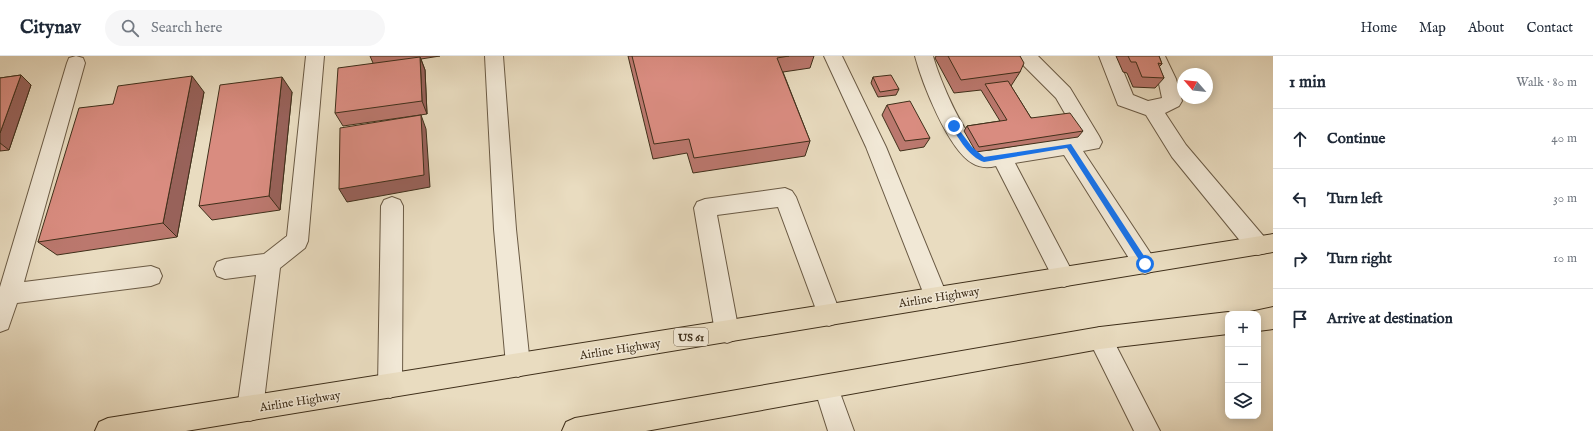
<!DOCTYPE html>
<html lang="en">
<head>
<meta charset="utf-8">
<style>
	:root { --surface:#fff; --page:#f6f6f7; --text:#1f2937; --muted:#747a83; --line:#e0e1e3 }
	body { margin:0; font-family:"IM FELL English",serif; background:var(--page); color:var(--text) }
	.controls { position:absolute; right:12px; bottom:12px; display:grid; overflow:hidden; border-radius:8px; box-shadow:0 2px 10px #0003 }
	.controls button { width:36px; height:36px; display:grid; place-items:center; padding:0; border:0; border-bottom:1px solid var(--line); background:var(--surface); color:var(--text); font:20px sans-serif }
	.compass { position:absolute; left:1177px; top:12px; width:36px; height:36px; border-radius:50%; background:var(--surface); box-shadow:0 2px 10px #0003; rotate:298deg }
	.stop { position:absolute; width:12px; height:12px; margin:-9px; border:3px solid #1a73e8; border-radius:50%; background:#fff }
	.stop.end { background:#1a73e8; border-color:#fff; box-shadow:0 1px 4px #0008 }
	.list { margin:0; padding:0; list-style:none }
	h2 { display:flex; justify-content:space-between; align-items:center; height:52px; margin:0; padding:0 16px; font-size:17px }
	h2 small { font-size:13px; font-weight:400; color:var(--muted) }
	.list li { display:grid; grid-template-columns:26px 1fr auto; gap:12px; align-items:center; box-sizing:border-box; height:60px; padding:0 16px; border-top:1px solid var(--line) }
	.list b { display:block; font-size:15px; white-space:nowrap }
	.list em { font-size:13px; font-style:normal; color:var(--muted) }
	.icon { flex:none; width:22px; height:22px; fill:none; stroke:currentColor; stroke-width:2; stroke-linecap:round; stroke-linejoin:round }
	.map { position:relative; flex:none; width:1273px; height:375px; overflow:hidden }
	header { display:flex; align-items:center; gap:24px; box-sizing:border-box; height:56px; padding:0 20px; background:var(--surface); border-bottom:1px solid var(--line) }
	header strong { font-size:19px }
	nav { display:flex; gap:22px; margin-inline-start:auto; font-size:14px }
	.search { width:280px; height:36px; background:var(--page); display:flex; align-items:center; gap:10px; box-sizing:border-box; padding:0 14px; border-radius:22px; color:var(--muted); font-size:15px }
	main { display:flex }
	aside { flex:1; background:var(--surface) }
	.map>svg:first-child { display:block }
</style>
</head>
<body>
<header>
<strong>Citynav</strong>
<div class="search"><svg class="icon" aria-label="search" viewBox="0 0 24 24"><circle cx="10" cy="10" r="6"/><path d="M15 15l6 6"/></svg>Search here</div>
<nav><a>Home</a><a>Map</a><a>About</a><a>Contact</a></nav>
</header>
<main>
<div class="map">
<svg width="1273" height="375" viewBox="0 0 1273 375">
	<rect width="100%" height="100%" fill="#e9dcc0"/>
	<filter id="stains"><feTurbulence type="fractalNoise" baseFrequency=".005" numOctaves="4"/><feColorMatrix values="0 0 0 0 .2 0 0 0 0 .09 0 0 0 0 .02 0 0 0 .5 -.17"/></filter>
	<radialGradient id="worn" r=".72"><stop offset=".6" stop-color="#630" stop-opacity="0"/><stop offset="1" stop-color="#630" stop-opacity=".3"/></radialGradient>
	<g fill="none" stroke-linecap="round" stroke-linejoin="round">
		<defs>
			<path id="minor" d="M76 0 83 2 85 7 24 226 151 210 159 213 162 220 159 227 151 230 17 247 8 273 0 276V231L67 7 69 2Z
				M306 0H324L308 185 305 192 280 212 263 353 259 362 250 365 241 362 237 353 256 219 225 223 217 220 214 213 217 206 225 203 264 198 287 180Z
				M485 0H503L516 173 530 309 527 317 518 321 509 317 506 309 494 173Z
				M824 0H842L886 91 948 242 944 249 936 252 928 249 866 91Z
				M915 0H933C939 21 966 90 988 95L1078 80 1056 42 1024 10 1020 0H1038L1070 32 1099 80 1102 86 1099 92 1083 95 1153 201 1156 208 1153 215 1145 218 1137 215 1064 99 1015 107 1075 221 1072 228 1064 231 1056 228 996 110C988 112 980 112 972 107 948 93 922 27 915 0Z
				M1099 0H1117L1133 39 1148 45 1162 42 1158 23 1147 0H1165L1176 23 1182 45 1179 50 1165 57 1186 89 1266 183 1269 190 1266 197 1258 199 1250 197 1172 101 1146 59 1118 49Z
				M785 132 792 135 796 141 841 259 837 267 829 270 821 267 778 151 717 159 739 276 735 284 727 287 719 284 715 276 694 152 697 146 705 143Z
				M392 141 400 144 403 150 402 330 399 338 390 342 381 338 378 330 381 150 384 144Z
				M1100 271 1108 274 1160 375H1134L1088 282 1092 274Z
				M826 319 835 323 854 375H828L814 331 817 323Z"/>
			<path id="highway" d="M1273 178V196L186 375H95L99 366 108 362Z
				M1273 251V273L1258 275V258H1249L1250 256Z
				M1228 256 1233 258H1228V278L1100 293 646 375H562L566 366 575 362 1100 271Z"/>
		</defs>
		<use href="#minor" stroke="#6a5a44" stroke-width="2"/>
		<use href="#highway" stroke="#3f2f1a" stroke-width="2"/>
		<use href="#minor" fill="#f1e8d6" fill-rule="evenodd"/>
		<use href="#highway" fill="#e9dcc0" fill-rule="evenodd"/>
	</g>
	<path fill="#bb786e" stroke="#3f2f1a" d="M370 0H440L421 3 425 14 427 58 343 70 335 57 373 7Z
		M628 0H814L810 12 783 16 810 85 805 100 693 117 687 97 653 103Z
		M936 0H1020V16L1011 30 1031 62 1083 75 1078 81 976 96 964 75 967 70 1000 65 981 34 954 37 935 2Z
		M1116 0H1159L1162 8 1159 11 1164 22 1155 32 1133 31 1127 17 1123 16Z
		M21 19 31 29 9 94 0 95V22Z
		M873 21 899 33 896 39 878 41 871 27Z
		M204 36 177 181 57 199 38 186 113 48Z
		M292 36 280 154 212 164 199 150Z
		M887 49 930 82 924 91 900 95 882 59Z"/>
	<path fill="#98625a" stroke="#3f2f1a" d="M420 1 425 14 427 58 422 45Z
		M21 19 31 29 9 94 0 87V77Z
		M192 20 204 36 177 181 163 167Z
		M282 21 292 36 280 154 269 140Z
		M421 59 426 73 430 131 347 146 339 133Z"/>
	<path fill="#d98c80" stroke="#3f2f1a" d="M632 0H789L777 2 810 85 694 102 689 83 654 88Z
		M948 0H1020L1024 7 1020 16 961 24Z
		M1128 0H1159L1162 8 1158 7 1164 22 1142 21 1136 6H1131Z
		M420 1 422 45 335 57 338 12Z
		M21 19 0 77V22Z
		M891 19 899 33 880 36 873 21Z
		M192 20 163 167 38 186 79 52 113 48 118 30Z
		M282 21 269 140 199 150 220 29Z
		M1008 25 1031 62 1070 57 1083 75 979 91 967 70 1007 64 985 28Z
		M910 45 930 82 905 85 887 49Z
		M421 59 424 119 339 133 340 72Z"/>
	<path fill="#1a73e8" d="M954 67 972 91 984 101 1071 88 1148 206V210H1143L1067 92 984 106C969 101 959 83 951 70Z"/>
	<g text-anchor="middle" stroke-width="3" stroke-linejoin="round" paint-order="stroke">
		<rect fill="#f1e8d6" stroke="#746652" stroke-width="1" x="674" y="272" width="34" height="18" rx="3"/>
		<g font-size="11" font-weight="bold" fill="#3f2f1a">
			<text x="691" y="285">US 61</text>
		</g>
		<g font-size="12" fill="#3f2f1a" stroke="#f1e8d6">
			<text transform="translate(939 241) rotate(-9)" y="4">Airline Highway</text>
			<text transform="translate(620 293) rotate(-9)" y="4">Airline Highway</text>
			<text transform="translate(300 345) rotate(-9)" y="4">Airline Highway</text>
		</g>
	</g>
	<rect width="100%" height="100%" filter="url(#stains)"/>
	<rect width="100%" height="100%" fill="url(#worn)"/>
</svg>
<div class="controls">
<button>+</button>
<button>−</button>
<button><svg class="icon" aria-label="layers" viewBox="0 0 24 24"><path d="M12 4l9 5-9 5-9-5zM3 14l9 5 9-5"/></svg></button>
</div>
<svg class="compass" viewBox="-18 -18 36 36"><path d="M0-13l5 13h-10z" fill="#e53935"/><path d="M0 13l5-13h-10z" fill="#747a83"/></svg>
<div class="stop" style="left:1145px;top:208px"></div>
<div class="stop end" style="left:954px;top:70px"></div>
</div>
<aside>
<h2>1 min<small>Walk · 80 m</small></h2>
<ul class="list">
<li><svg class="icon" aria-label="ahead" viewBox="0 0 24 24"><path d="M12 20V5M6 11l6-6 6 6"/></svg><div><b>Continue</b></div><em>40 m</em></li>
<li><svg class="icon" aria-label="left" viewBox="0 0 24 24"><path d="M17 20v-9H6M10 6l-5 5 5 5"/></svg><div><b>Turn left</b></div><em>30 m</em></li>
<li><svg class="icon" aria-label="right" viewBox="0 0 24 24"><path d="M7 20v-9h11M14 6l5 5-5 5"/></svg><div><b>Turn right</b></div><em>10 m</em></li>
<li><svg class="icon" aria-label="arrive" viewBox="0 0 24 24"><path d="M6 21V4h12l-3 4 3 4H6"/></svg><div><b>Arrive at destination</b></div></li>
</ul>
</aside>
</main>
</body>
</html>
